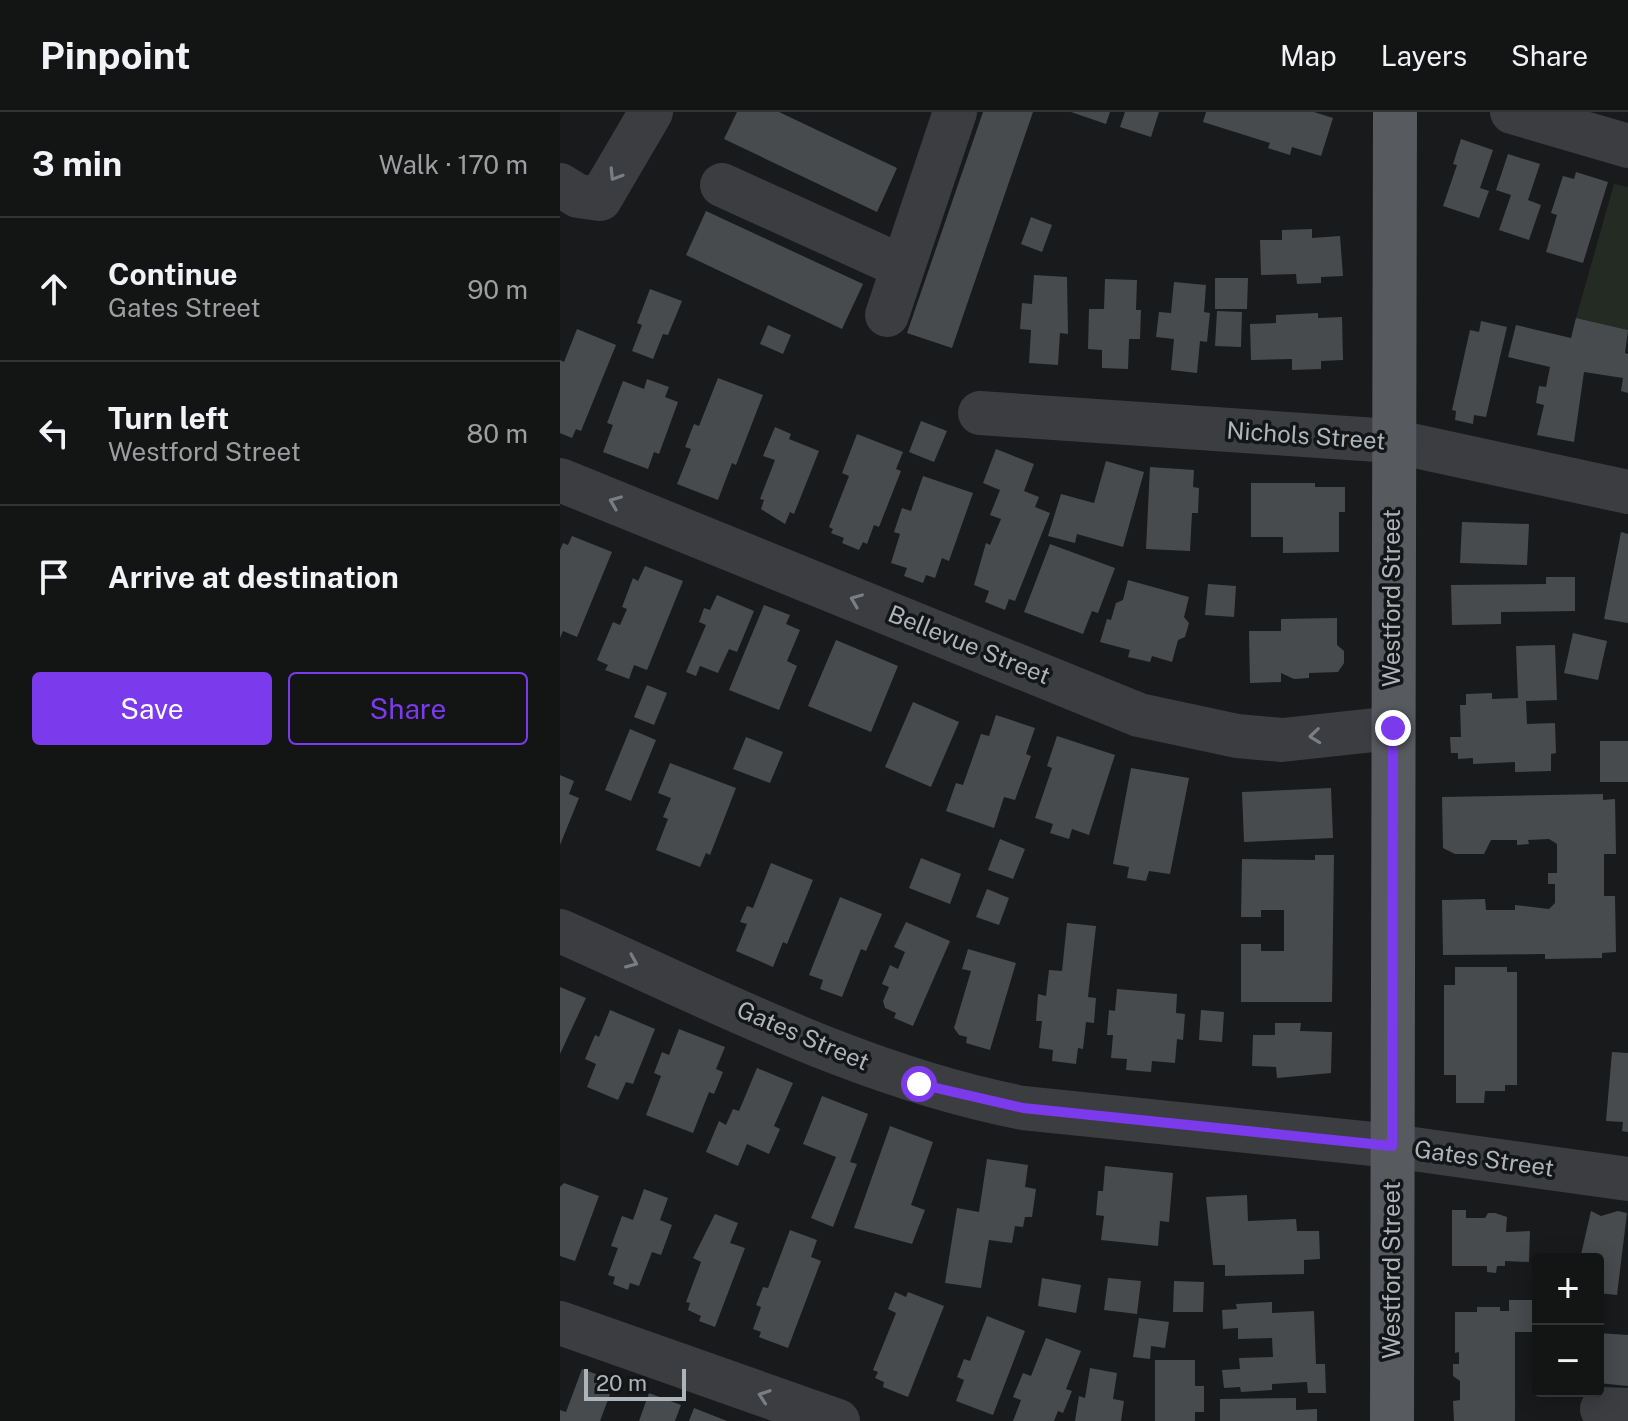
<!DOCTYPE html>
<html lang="en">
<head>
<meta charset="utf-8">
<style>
	:root { --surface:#131414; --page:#1c1d1d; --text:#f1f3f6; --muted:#9d9ea0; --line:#323334; --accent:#7c3aed }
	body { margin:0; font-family:"Public Sans",sans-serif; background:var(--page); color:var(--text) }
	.controls { position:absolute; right:24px; bottom:24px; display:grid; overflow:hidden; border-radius:8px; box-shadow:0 4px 20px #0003 }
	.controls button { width:72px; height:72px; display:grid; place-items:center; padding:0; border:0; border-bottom:2px solid var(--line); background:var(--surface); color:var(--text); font:40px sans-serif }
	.scale { position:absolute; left:24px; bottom:20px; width:102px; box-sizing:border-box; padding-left:8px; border:4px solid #adb4ba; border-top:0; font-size:22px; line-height:28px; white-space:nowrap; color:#adb4ba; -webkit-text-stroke:6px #141516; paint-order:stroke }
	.stop { position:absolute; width:24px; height:24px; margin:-18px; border:6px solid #7c3aed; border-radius:50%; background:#fff }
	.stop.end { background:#7c3aed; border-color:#fff; box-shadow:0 2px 8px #0008 }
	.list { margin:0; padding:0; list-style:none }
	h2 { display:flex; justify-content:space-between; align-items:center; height:104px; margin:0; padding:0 32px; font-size:34px }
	h2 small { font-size:26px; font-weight:400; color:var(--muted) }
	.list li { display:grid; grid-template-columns:52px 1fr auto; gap:24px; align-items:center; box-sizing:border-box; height:144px; padding:0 32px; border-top:2px solid var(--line) }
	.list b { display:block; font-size:30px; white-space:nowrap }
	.list p { margin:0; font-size:26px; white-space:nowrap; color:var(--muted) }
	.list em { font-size:26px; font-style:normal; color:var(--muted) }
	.actions { display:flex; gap:16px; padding:24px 32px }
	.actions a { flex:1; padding:18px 0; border:2px solid var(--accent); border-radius:8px; text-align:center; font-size:28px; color:var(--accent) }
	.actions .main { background:var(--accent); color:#fff }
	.icon { flex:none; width:44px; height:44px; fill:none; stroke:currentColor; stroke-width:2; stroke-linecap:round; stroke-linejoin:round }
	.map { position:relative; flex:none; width:1068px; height:1309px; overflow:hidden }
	header { display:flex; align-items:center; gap:48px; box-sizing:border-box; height:112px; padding:0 40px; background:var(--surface); border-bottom:2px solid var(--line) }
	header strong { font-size:38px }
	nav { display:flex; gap:44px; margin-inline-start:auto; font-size:28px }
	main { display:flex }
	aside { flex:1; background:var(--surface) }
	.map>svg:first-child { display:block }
</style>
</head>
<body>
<header>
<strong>Pinpoint</strong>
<nav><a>Map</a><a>Layers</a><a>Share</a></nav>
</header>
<main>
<aside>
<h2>3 min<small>Walk · 170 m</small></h2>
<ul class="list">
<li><svg class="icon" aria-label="ahead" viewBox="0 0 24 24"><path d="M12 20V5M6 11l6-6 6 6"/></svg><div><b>Continue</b><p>Gates Street</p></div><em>90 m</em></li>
<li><svg class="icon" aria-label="left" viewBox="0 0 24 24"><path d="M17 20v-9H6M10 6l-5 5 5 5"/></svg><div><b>Turn left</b><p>Westford Street</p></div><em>80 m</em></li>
<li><svg class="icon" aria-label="arrive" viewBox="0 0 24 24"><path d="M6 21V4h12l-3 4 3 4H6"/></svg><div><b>Arrive at destination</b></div></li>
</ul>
<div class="actions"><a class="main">Save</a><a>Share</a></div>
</aside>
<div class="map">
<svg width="1068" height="1309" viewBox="0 0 1068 1309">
	<rect width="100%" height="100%" fill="#191a1b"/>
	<path fill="#242b23" d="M1054 72 1068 75V218L1016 206Z"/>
	<path fill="#484b4e" d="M177 0H219L337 56 317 100 164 27Z
		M423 0H473L392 236 347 221Z
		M511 0H550L546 12Z
		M565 0H599L591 25 560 15Z
		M646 0H754L773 6 761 44 732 35 730 43 708 36 710 31 643 10Z
		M901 27 933 38 920 76 929 79 919 106 883 94 897 53 893 52Z
		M948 42 980 52 968 88 981 93 969 128 939 118 951 83 936 78Z
		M1016 60 1048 70 1023 151 986 140 997 103 991 101 1003 64 1014 67Z
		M146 99 303 172 282 217 126 143Z
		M471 105 492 113 482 140 461 132Z
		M752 117V126L780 124 783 164 761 165V171L737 172 736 162 701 163 700 128H722V118Z
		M474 163 507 165 508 222 500 221 498 253 469 251 471 218 460 217 462 191 472 192Z
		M655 166H688L687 197H655Z
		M545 167 577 168 576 198H581L580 227H569L568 257 542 256V238L528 237 529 197H544Z
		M614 170 646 173 644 200 650 201 647 230 640 229 637 261 611 258 614 227 596 225 599 200 611 201Z
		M90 177 122 189 108 223 103 222 93 247 72 239 82 213 77 211Z
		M657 199 682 200 681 235 655 234Z
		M758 201V206L782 205 783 248 761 249V257L732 258V247L691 248 690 212 716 211V203Z
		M1016 206 1068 218 1065 241 1068 242V281L1061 279 1063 266 1024 260 1014 330 977 323 984 293 976 291 979 274 986 275 990 255 948 245 956 213 1011 226Z
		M921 209 947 215 926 305 914 303 913 312 895 308 896 299 892 298 910 218 919 220Z
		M208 213 231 223 223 242 200 232Z
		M17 217 56 233 21 319 16 317 12 326 0 321V248L4 250Z
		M158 266 203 283 176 353 172 351 158 388 117 372 131 337 125 335 134 312 139 314Z
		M87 267 109 275 105 285 118 290 99 342 94 340 88 357 43 340 53 313 47 311 63 269 84 277Z
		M361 309 387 319 374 350 349 340Z
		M215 315 231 322 229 327 259 339 234 402 230 400 225 412 201 397 204 388 200 387 215 348 203 344Z
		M297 322 343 340 336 357 341 359 319 415 314 413 307 432 303 430 299 438 282 431 284 426 271 421 273 417 269 415 289 364 282 361Z
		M436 337 474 352 464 379 479 385 475 395 490 401 455 489 449 487 445 498 425 490 429 479 414 473 426 431 430 433 441 407 430 403 440 378 423 371Z
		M546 349 584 360 563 435 517 422 515 431 488 424 501 382 534 391Z
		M590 355 634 358 633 375 639 376 638 401H632L630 439 586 437Z
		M363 364 413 381 389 449 382 446 375 466 366 463 363 471 344 464 347 456 331 451 340 422 334 420 342 396 351 399Z
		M691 371H755V375H785V400H779V440L723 441V425H691Z
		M902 410 969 412 967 453 900 451Z
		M1061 420 1068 422V511L1044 507Z
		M12 424 52 440 17 525 3 519 0 526V438L3 431 8 433Z
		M490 432 555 456 538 501 532 499 523 522 464 500Z
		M85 454 123 469 87 558 74 553 69 567 45 558 48 553 37 548 53 510 60 513 67 497 62 495 73 466 78 469Z
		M986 465H1015V499L941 500V512L892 513 891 473 986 472Z
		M568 468 629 485 624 505 629 511 625 525 618 528 612 550 592 544 590 550 568 545 570 538 540 530 547 507 551 508 556 491 563 488Z
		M648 472 676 474 674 505 645 503Z
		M157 483 194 499 177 540 169 537 158 561 140 554 136 564 126 560 146 513 139 510 144 496 150 498Z
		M204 493 230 503 226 512 240 518 227 549 237 554 219 598 169 578Z
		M777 506V533L784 539V551L778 560 749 561V566L734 567 721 561V570L690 571 689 519H721V507Z
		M1013 521 1047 529 1038 568 1004 561Z
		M276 528 338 554 311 620 248 594Z
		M995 533 997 588 966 589 967 612 995 611 996 641 991 642V659L955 660V650L913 652V646L898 647V641H891L890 625H901L900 593H906V582L932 581V587L958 586 956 534Z
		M87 573 107 581 94 613 74 605Z
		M353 590 399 610 371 675 325 655Z
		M436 603 475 616 466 642 471 644 455 688 444 685 434 716 386 699 396 671 403 673 421 622 429 624Z
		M70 617 96 628 71 689 45 678Z
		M497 624 555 643 529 723 512 717 509 727 490 721 493 712 475 706 492 656 487 654Z
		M186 625 223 640 210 671 173 657Z
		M1040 629H1068V670H1040Z
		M110 651 176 676 150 743 146 741 140 755 96 738 108 707 103 705 111 686 98 681Z
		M571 656 629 666 610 762 589 759 586 769 567 766 569 755 553 752Z
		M0 663 14 669 9 682 19 686 0 733Z
		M771 676 773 726 684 730 682 680Z
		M1043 682V688L1055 687 1056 742H1044V784H1055L1056 840 1042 841V846L985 847V842L883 843 882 788 925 787 926 798H955V793L989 797 995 791V772H988V761H997V732L989 727 968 728 969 732 957 733V728H931L924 742H895L883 736 882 685Z
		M440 727 465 737 453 767 428 758Z
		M755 743H774L772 890H681V832H701V839H724V798H701V805H681L682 747 755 748Z
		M361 746 401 762 390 792 349 776Z
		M211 751 253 768 227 832 223 830 213 855 176 839 187 812 180 810 187 794 193 796Z
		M427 777 449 786 439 813 416 805Z
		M280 785 322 802 306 839 301 837 282 885 260 877 263 868 249 863Z
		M346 810 390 829 353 914 334 906 336 901 325 896 323 889 329 875 322 872 330 853 338 857 345 840 334 835Z
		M507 811 536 814 528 885 536 886 534 911 526 910 523 937 518 936 516 952 492 949 493 938 479 936 482 909H476L478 882 486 884 489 858 502 859Z
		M408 837 456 851 430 938 406 931 407 925 399 923 394 916 411 859 402 857Z
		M895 855H947V860H957V973H945V979H925L924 991H896V963H884V873H895Z
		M0 875 26 886 0 942Z
		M557 877 617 882 616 901 625 902 623 928 617 927 615 951 592 949 591 960 566 958 567 947 551 946 553 923H547L549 898 555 899Z
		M50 898 95 917 73 972 66 970 58 988 27 975 36 952 25 947 35 923 39 925Z
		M641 898 664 900 662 930 639 928Z
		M715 911H741L740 919 772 920 771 961 717 966 716 955 692 954 693 923H715Z
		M119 917 165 935 156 957 163 960 154 982 149 980 133 1021 86 1003 101 964 94 961 102 940 109 943Z
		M1052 940 1068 941V1020L1062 1019 1063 1010 1046 1009Z
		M197 956 233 971 214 1014 220 1017 209 1042 187 1032 178 1054 146 1040 159 1009 166 1013 173 997 179 999Z
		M262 984 308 1002 290 1050 297 1052 273 1115 251 1106 276 1045 243 1032Z
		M330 1014 373 1030 351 1093 365 1098 352 1132 294 1116Z
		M427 1047 468 1053 465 1075 476 1077 472 1105H465L463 1115 455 1114 452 1131 429 1128 421 1176 385 1171 397 1096 419 1100Z
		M545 1054 613 1061 609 1110 600 1109 598 1134 541 1128 544 1104 536 1103 538 1079H543Z
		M4 1071 39 1084 15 1149 0 1144V1075Z
		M84 1077 108 1086 100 1108 112 1113 101 1143 92 1140 79 1174 70 1171 68 1178 53 1172 55 1165 48 1163 58 1136 51 1134 62 1104 73 1108Z
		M687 1083 688 1109 736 1107 737 1119H759L760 1147 744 1148V1162L665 1164V1153H653L646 1085Z
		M892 1098H906V1106H925L928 1101H935L947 1105 946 1120 970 1119 969 1150 945 1149V1154H937L936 1161 927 1160V1154H892Z
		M1031 1099 1041 1104 1058 1099 1067 1101 1057 1183 1038 1181V1147H1020Z
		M155 1102 178 1111 170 1131 185 1136 155 1215 139 1209 141 1204 128 1198 130 1191 126 1190 141 1150 133 1146Z
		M230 1118 257 1128 251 1145 261 1149 228 1236 199 1225 201 1220 193 1217 201 1195 196 1193 203 1175 208 1176Z
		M482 1166 521 1173 516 1201 478 1194Z
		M548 1166 581 1169 577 1202 544 1198Z
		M614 1169 644 1170 643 1200H613Z
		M335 1180 346 1185 348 1180 384 1194 348 1285 323 1275 324 1270 315 1266 318 1260 313 1258 336 1201 328 1197Z
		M949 1188H978V1220H955V1309H894L893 1289 900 1288V1269L893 1264V1252H899V1240L895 1241V1200H917V1195H940V1199H949Z
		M712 1190V1201L754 1199 756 1252H765L766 1281H748L747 1270 712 1272V1278L681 1280 680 1275 664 1276 662 1258 680 1257 679 1246 713 1245 712 1226 678 1227V1216L663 1217 662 1198 677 1197 676 1192Z
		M427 1204 465 1219 433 1303 396 1289 404 1268 397 1265 404 1247 410 1249Z
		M579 1206 609 1210 605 1236 591 1234 590 1247 573 1245Z
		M1038 1221 1068 1223V1274L1038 1271Z
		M486 1226 521 1239 506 1277 512 1279 503 1301 498 1299 494 1309H453L461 1288 453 1285 463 1261 471 1264Z
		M595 1248H635V1274H644V1300H635V1309H595Z
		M530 1256 557 1261 553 1287 564 1289 561 1309H515L519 1284 525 1286Z
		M22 1257 55 1269 40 1309H0V1298L6 1300Z
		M89 1281 121 1293 115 1309H79Z
		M736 1286V1298L757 1297V1309H660V1287Z
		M134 1296 167 1309H129Z"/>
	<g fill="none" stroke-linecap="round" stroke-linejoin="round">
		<path stroke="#3b3d40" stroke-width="44" d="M952 0 1068 34
			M0 73 18 84 40 87 91 0
			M162 73 343 155
			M327 203 395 0
			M420 301 832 329 1068 380
			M0 368 579 603 677 624 722 628 833 616
			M0 819C150 885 301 965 463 996L832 1034 1068 1067
			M0 1211 278 1309
			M1042 1297 1068 1298"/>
		<path stroke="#575a5f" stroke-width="44" d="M832 1309 835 0"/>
	</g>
	<defs><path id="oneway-chevron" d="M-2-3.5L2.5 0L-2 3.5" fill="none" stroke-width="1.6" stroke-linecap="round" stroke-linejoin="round" transform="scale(2)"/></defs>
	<g stroke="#7a7e83">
		<use href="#oneway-chevron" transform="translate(55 63) rotate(122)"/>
		<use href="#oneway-chevron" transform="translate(55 390) rotate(-158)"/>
		<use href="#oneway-chevron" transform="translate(296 488) rotate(-158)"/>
		<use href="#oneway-chevron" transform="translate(755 624) rotate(174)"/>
		<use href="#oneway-chevron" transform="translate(72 850) rotate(23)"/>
		<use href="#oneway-chevron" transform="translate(204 1284) rotate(-161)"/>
	</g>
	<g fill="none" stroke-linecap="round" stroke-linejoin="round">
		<path stroke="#7c3aed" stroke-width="10" d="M359 972 463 996 832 1034 833 616"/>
	</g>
	<g text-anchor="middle" stroke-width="7" stroke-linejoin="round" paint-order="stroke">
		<g font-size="24" fill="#adb4ba" stroke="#141516">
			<text transform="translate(746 324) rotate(4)" y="8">Nichols Street</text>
			<text transform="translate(832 486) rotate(-90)" y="8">Westford Street</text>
			<text transform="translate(409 533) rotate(22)" y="8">Bellevue Street</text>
			<text transform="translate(243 924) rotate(23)" y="8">Gates Street</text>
			<text transform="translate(924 1047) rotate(8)" y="8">Gates Street</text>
			<text transform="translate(832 1158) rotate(-90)" y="8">Westford Street</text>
		</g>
	</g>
</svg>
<div class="controls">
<button>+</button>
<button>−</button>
</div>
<div class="scale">20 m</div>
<div class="stop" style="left:359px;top:972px"></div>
<div class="stop end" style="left:833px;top:616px"></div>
</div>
</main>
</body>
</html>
